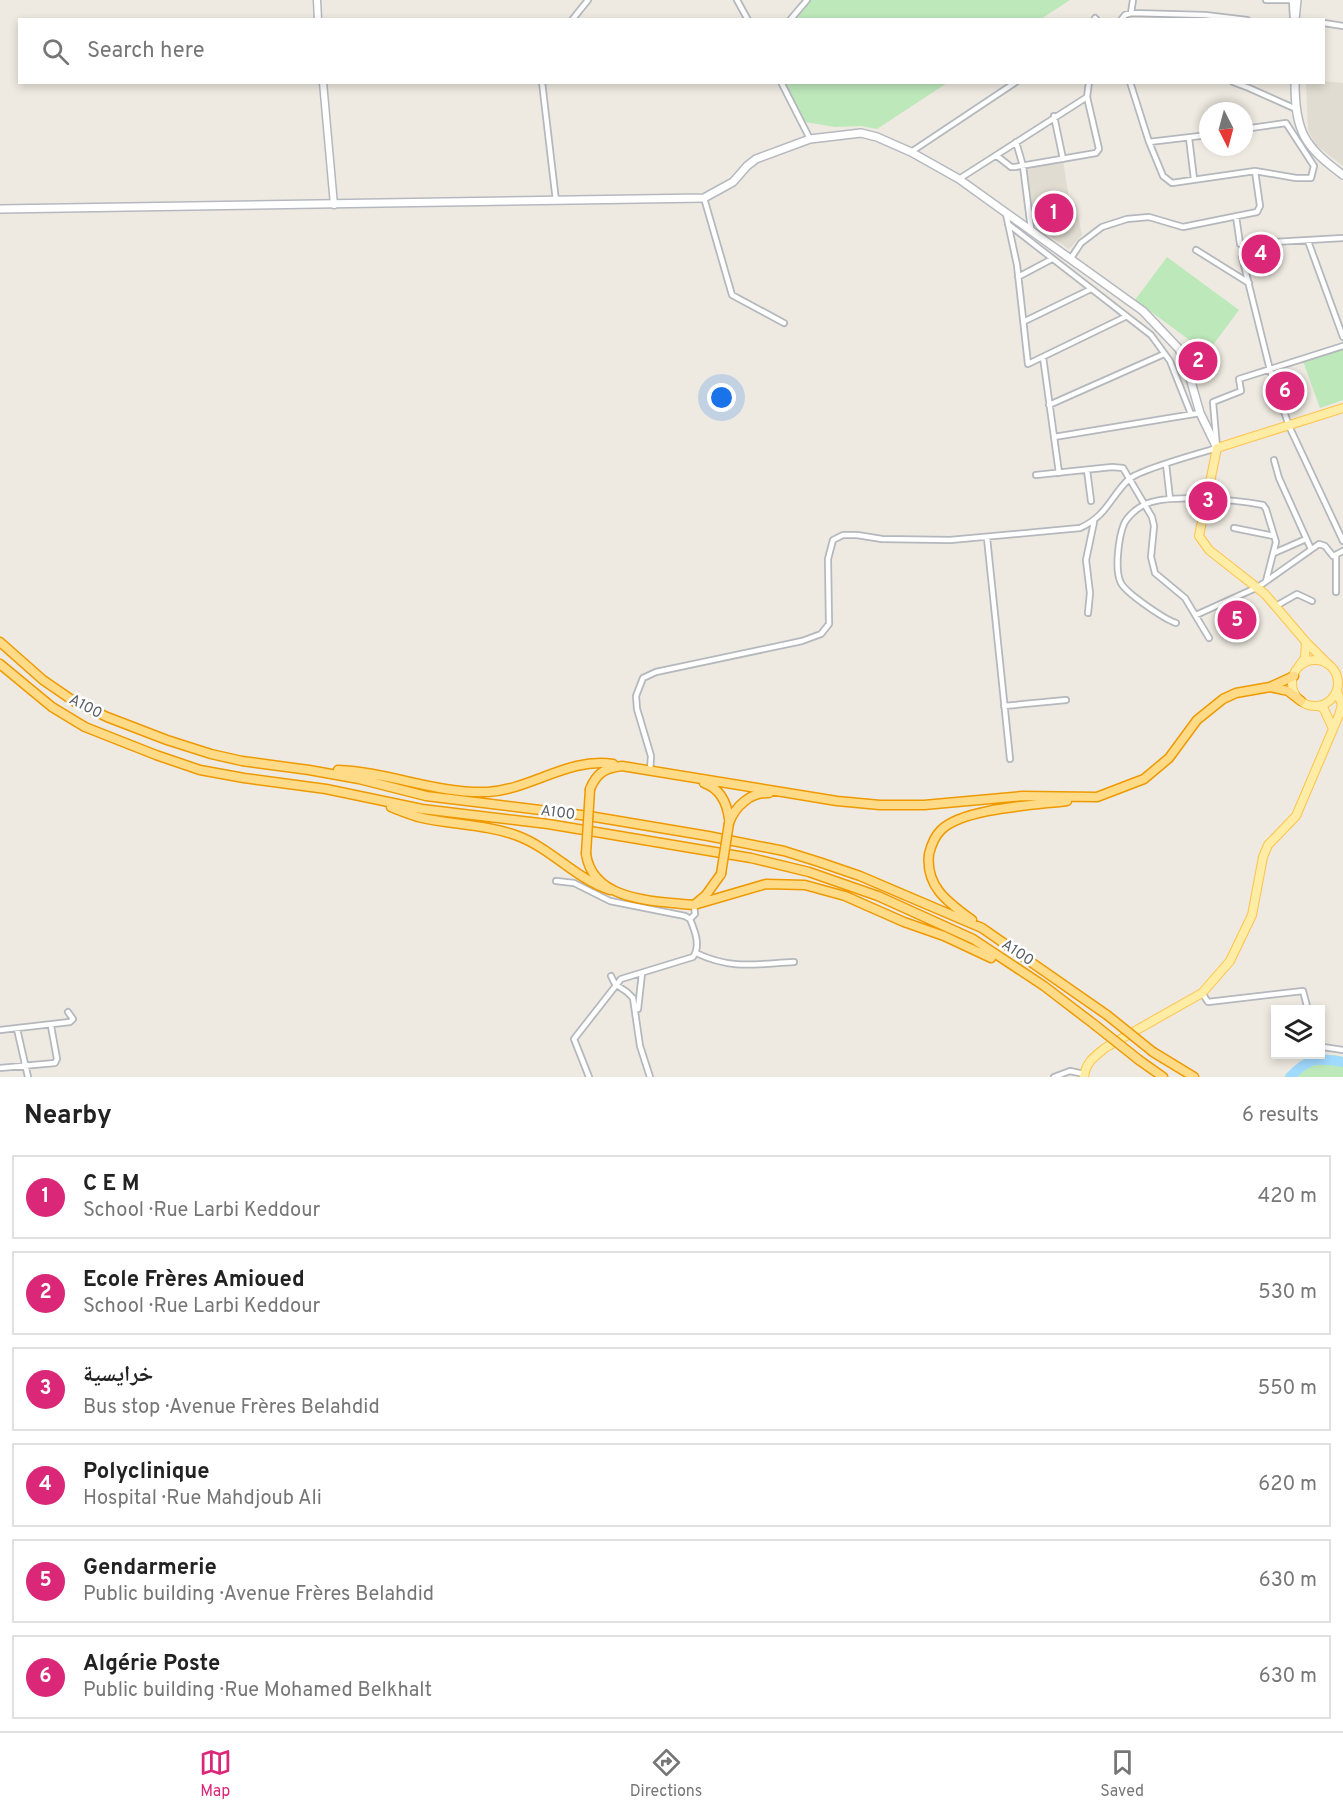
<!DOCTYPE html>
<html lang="en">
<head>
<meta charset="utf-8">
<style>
	:root { --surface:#fff; --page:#f6f6f6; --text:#222; --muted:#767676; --line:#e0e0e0; --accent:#db2777 }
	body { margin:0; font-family:Overpass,"Noto Naskh Arabic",sans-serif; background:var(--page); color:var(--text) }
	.controls { position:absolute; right:18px; bottom:18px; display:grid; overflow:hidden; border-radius:0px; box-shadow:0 3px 9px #0003 }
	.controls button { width:54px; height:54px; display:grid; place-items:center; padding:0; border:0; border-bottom:2px solid var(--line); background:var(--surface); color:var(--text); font:30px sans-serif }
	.compass { position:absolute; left:1199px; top:102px; width:54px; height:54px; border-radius:50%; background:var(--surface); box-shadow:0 3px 9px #0003; rotate:174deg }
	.you { position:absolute; left:722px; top:398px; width:21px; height:21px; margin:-15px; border:4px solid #fff; border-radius:50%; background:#1a73e8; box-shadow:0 0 0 9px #1a73e833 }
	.badge { display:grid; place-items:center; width:39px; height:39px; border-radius:50%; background:var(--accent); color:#fff; font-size:20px; font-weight:700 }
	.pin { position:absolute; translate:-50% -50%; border:3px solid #fff; box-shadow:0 2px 6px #0006 }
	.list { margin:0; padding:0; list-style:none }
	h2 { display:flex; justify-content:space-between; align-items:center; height:78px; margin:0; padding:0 24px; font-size:26px }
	h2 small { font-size:20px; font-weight:400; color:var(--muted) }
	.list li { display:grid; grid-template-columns:39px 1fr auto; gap:18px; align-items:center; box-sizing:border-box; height:84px; margin:0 12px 12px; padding:0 12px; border:2px solid var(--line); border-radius:0px }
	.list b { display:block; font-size:22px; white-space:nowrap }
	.list p { margin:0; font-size:20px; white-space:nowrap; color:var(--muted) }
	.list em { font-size:20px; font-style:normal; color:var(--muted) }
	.icon { flex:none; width:33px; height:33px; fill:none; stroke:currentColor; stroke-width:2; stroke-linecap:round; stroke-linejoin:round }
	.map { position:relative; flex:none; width:1343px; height:1077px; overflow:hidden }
	.search { position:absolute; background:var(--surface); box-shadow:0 3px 9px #0003; left:18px; right:18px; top:18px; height:66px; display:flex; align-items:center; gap:15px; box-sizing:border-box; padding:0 21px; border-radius:0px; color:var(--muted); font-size:22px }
	.sheet { height:654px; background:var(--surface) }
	nav { display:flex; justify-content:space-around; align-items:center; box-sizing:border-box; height:84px; border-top:2px solid var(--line); background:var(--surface); font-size:16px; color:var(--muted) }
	nav a { display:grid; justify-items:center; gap:3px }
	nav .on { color:var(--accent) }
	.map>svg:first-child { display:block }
</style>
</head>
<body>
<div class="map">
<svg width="1343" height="1077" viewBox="0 0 1343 1077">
	<rect width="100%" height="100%" fill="#eeeae1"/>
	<path fill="#e0dcd1" d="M1324 81 1343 83V166L1316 145 1308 130 1306 83 1324 82Z
		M1063 161 1070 203 1076 204 1082 235 1069 249 1038 229 1032 222 1022 171Z"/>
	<path fill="#bde8ba" d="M807 0H1070L1041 19 791 20Z
		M784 83H947L877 129 861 126 835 127 805 122Z
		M1167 257 1239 310 1207 353 1135 300Z
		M1343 349V400L1320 408 1303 361Z
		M1335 1055 1343 1057V1077H1284C1299 1062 1314 1056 1335 1055Z"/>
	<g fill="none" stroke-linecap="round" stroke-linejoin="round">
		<path stroke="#a0daff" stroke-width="10" d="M1290 1077C1309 1057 1317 1058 1343 1062"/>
		<defs>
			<path id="minor" d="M737 0 748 20
				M1266 0H1295
				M1292 0 1293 17
				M1131 13 1133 0
				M1095 18 1097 20
				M572 20 588 0
				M790 20 807 0
				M1121 20 1125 15 1131 13 1205 15 1247 20
				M1324 23 1343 26
				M542 82 556 201
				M781 82 810 139
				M1130 82 1149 142 1208 135
				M1233 82 1249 88 1296 109
				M1054 116 1063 159
				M1189 138 1194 179
				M1016 142 1023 166 1031 229
				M1149 142 1163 176 1172 183 1255 171 1296 178H1311L1314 166 1286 123 1244 129
				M911 152 1016 82
				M997 156 1011 167H1015L1096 153 1099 149 1087 97
				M959 179 1087 97 1089 82
				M704 198 732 295 784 323
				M1006 214 1017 265 1028 364 1125 317
				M1236 216 1240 244 1343 238
				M1008 224 1151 335 1170 361 1191 414
				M1308 241 1343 337
				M1196 250 1249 283
				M1242 257 1270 370 1289 426 1343 541
				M1071 258 1081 243 1102 227 1127 219 1149 217 1183 227 1257 212 1260 206 1255 171
				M1018 277 1052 259
				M1025 321 1091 289
				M1043 357 1059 473
				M1049 405 1164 354
				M1054 437 1200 413
				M1274 460 1279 478 1311 549
				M1166 464 1170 499
				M1087 470 1091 501
				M1036 475 1112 467 1123 468 1152 517 1154 526 1151 557 1155 573 1185 598 1209 638
				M1234 528 1274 536
				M987 538 1010 759
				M1274 553 1306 539
				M1336 592V556
				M1276 606 1297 594 1312 601
				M1088 613 1090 593 1086 560 1094 522
				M1196 615 1258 587 1319 544 1325 546 1333 556 1343 551
				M1176 623C1164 619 1126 593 1121 583 1114 570 1119 536 1124 524 1127 517 1137 508 1144 505 1167 493 1237 500 1263 505L1266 509 1276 542 1266 581
				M1004 706 1066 700
				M650 771 651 756 637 709 636 696 643 678 656 672 802 641 821 634 829 624 828 559 833 540 843 535H857L882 539 950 540 1080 528C1107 516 1110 497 1129 479 1141 469 1200 453 1217 448L1213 402 1241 391 1239 379 1343 346
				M556 881 574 883 610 901 685 916 690 919C695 931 701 946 693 957L621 979 574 1039 589 1077
				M690 919 695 914 694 905
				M696 953C732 970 756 964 794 962
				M611 976 615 984 627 992 633 998 640 1046 650 1077
				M1202 993 1208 1002 1303 991 1308 1010
				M638 1009 642 973
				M17 1029 28 1077
				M0 1030 70 1022 73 1019 68 1012
				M1320 1042 1323 1047 1343 1050
				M0 1068 55 1063 57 1059 51 1026
				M1054 1077 1070 1071 1084 1074"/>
			<path id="tertiary" d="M317 0 318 20
				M323 82 334 205"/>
			<path id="secondary" d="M1295 20 1297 0
				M1295 82C1295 132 1304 146 1343 175
				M0 209 704 198 733 182 747 166 756 159 810 139 861 133 877 137 911 152 959 179 1143 311 1179 349 1188 371 1200 413 1217 448"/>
			<path id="primary" d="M1292 683a23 23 0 1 1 46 0a23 23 0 1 1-46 0Z
				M1328 664 1306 642 1265 594 1209 550 1199 536 1217 448 1343 408
				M1299 666 1305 658 1306 642
				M1319 706 1324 709 1333 729
				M1084 1077C1086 1062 1094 1057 1105 1048L1202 993 1230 961 1252 915 1263 857 1268 845 1296 816 1339 715 1342 705 1337 691"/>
			<path id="motorway" d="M0 642 43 680 75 702 107 717 167 740 211 754 242 761 309 770 359 779 426 796 589 816 708 836 784 851 819 862 860 876 982 928 1107 1015
				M0 664 52 707 85 727 156 755 200 770 244 778 326 789 422 809 548 824 751 858 809 872 878 896 973 939 1044 986 1095 1025
				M1270 687 1294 676
				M338 770C389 772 437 794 488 792 532 789 569 757 613 764
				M704 783C721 789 727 803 729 819
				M590 789C597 772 606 768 622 766L837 801 880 805H924L1023 796 1097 797 1144 779 1169 758 1197 720 1223 699 1236 693 1270 687 1288 691 1301 701
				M391 807C400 811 409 814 418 817 451 825 486 824 518 836 552 849 576 879 610 890
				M729 823C735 806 751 792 769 793
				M586 854C593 902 656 901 694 905L706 895 721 874
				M694 905 766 884 805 885 845 896 904 922 944 936 991 958
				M972 920C949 903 925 887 929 854 931 846 935 836 941 830 963 808 1036 805 1067 801
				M1153 1052 1194 1077
				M1139 1060 1163 1077"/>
		</defs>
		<use href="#minor" stroke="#b4b8bd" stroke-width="8"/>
		<use href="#tertiary" stroke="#b4b8bd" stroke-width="9"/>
		<use href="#secondary" stroke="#b5b9bf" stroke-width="10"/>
		<use href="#primary" stroke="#fec34a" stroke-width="10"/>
		<use href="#motorway" stroke="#ef9900" stroke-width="11"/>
		<use href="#minor" stroke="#fff" stroke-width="4.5"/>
		<use href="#tertiary" stroke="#fff" stroke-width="6"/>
		<use href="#secondary" stroke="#fff" stroke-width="7"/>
		<use href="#primary" stroke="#ffeca5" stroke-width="8"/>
		<use href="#motorway" stroke="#ffdb87" stroke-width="8"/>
		<defs>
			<path id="motorway-bridge" d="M586 854 590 789
				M721 874 729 823
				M1107 1015 1153 1052
				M1095 1025 1139 1060"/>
		</defs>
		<use href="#motorway-bridge" stroke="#ef9900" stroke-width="11" stroke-linecap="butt"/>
		<use href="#motorway-bridge" stroke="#ffdb87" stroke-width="8"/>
	</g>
	<g text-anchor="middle" stroke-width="5" stroke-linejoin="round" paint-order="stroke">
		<g font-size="15" fill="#595e63" stroke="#fff">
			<text transform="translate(86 706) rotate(28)" y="5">A100</text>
			<text transform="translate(558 812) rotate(7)" y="5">A100</text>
			<text transform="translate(1018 952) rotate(34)" y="5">A100</text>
		</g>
	</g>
</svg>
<div class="controls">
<button><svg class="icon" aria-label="layers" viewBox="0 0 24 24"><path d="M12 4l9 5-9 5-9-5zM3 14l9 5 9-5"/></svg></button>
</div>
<svg class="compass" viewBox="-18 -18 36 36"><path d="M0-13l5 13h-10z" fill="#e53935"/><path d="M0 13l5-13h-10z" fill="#767676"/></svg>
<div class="you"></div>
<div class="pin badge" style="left:1054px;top:213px">1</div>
<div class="pin badge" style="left:1198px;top:361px">2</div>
<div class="pin badge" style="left:1208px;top:501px">3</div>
<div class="pin badge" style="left:1261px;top:254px">4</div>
<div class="pin badge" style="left:1237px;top:620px">5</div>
<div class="pin badge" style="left:1285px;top:391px">6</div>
<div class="search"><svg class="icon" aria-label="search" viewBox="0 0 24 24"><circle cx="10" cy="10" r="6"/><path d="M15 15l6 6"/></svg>Search here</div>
</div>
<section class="sheet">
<h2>Nearby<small>6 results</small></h2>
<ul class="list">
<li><span class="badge">1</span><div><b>C E M</b><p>School · Rue Larbi Keddour</p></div><em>420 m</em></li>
<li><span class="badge">2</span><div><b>Ecole Frères Amioued</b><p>School · Rue Larbi Keddour</p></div><em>530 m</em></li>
<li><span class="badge">3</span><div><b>خرايسية</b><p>Bus stop · Avenue Frères Belahdid</p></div><em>550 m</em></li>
<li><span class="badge">4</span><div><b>Polyclinique</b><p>Hospital · Rue Mahdjoub Ali</p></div><em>620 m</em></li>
<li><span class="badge">5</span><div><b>Gendarmerie</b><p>Public building · Avenue Frères Belahdid</p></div><em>630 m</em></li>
<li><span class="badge">6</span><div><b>Algérie Poste</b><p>Public building · Rue Mohamed Belkhalt</p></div><em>630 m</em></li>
</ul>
</section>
<nav>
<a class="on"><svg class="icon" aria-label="map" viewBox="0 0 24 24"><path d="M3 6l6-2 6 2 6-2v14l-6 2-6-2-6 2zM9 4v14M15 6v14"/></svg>Map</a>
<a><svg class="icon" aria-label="directions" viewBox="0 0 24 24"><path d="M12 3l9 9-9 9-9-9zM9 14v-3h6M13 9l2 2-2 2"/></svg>Directions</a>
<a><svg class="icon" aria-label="saved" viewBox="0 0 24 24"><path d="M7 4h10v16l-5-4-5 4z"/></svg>Saved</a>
</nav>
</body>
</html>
